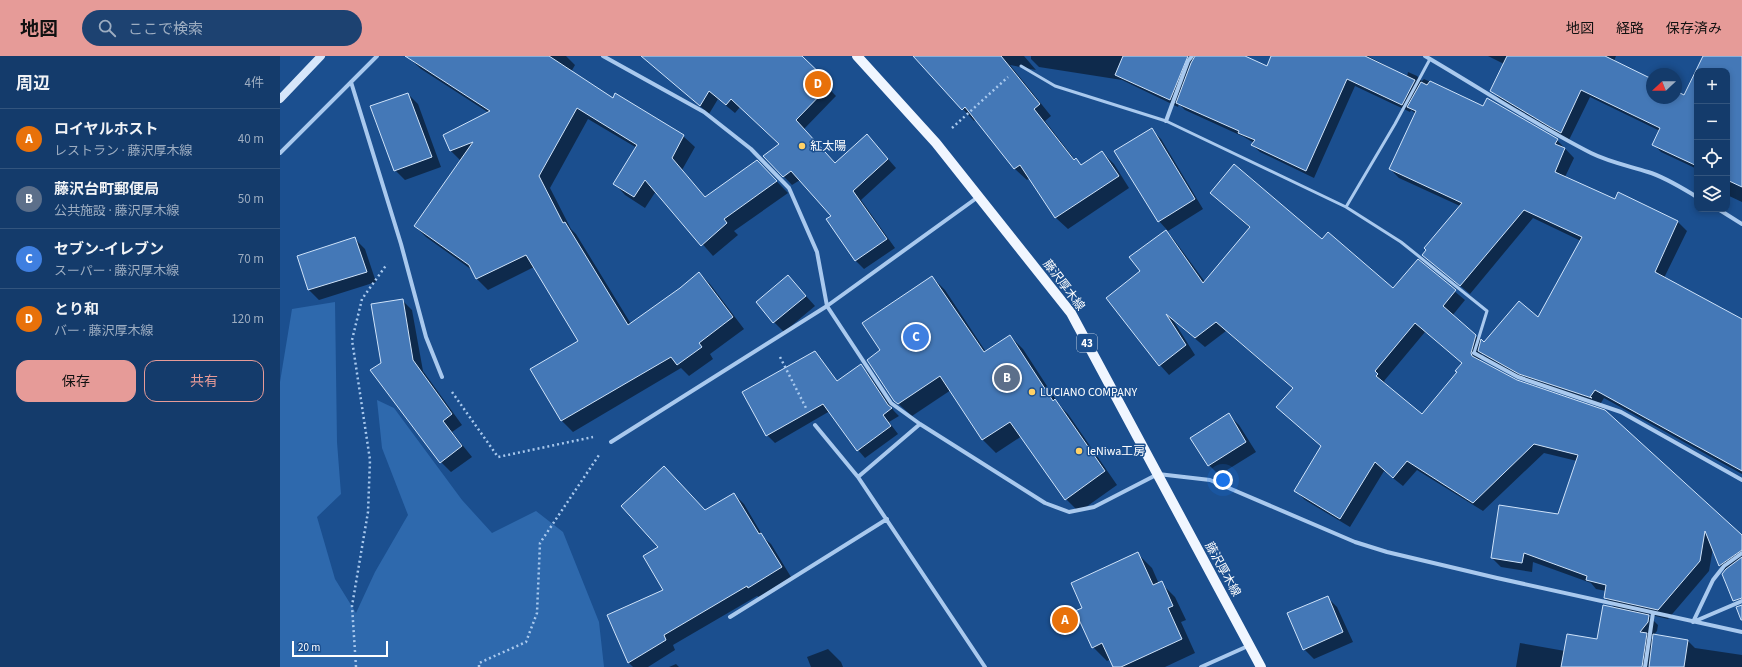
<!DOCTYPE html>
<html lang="ja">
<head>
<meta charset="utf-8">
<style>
	:root { --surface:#143b6b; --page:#1d4271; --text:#f1f3f6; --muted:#9dadc1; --line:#33557e; --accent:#e69b98 }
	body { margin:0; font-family:"Source Sans 3","Noto Sans JP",sans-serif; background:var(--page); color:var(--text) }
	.controls { position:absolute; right:12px; top:12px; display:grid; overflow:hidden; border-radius:8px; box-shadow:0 2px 6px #0003 }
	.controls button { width:36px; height:36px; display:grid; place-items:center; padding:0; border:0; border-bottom:1px solid var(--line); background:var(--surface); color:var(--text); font:20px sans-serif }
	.compass { position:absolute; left:1366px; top:12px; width:36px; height:36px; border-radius:50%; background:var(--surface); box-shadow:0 2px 6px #0003; rotate:248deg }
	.scale { position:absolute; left:12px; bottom:10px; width:96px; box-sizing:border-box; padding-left:4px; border:2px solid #fff; border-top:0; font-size:11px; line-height:14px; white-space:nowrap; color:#fff; -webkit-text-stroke:3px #1b4f8f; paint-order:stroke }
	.you { position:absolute; left:943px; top:424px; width:14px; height:14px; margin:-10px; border:3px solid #fff; border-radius:50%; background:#1a73e8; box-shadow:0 0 0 6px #1a73e833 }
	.badge { display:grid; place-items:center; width:26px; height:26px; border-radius:50%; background:var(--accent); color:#fff; font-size:13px; font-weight:700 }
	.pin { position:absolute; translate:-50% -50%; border:2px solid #fff; box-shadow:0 1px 4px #0006 }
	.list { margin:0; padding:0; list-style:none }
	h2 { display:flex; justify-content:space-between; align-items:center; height:52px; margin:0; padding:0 16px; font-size:17px }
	h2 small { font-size:13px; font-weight:400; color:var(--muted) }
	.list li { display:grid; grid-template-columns:26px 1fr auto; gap:12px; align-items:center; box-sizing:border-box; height:60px; padding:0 16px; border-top:1px solid var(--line) }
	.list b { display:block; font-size:15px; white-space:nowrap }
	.list p { margin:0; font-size:13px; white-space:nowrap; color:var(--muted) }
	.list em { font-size:13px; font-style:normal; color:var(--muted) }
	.actions { display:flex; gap:8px; padding:12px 16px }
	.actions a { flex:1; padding:9px 0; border:1px solid var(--accent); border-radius:12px; text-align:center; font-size:14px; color:var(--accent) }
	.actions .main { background:var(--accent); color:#111 }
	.icon { flex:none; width:22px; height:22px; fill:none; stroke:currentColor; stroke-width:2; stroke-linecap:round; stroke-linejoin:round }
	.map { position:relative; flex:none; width:1462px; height:611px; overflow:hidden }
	header { display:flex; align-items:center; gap:24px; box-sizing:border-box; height:56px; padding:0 20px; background:var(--accent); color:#111 }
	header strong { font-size:19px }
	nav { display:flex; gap:22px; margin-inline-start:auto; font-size:14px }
	.search { width:280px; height:36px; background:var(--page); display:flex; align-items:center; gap:10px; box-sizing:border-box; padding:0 14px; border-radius:22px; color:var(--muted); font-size:15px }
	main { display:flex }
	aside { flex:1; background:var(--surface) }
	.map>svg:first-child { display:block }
</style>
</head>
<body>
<header>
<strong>地図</strong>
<div class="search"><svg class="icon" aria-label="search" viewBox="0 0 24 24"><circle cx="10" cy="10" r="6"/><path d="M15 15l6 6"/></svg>ここで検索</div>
<nav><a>地図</a><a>経路</a><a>保存済み</a></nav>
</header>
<main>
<aside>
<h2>周辺<small>4件</small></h2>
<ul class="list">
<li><span class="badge" style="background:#e8710a">A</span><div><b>ロイヤルホスト</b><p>レストラン · 藤沢厚木線</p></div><em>40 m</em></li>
<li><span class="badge" style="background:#5c6f8a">B</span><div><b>藤沢台町郵便局</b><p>公共施設 · 藤沢厚木線</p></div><em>50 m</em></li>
<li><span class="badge" style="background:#3f7fe0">C</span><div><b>セブン-イレブン</b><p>スーパー · 藤沢厚木線</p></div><em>70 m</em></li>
<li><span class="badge" style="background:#e8710a">D</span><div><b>とり和</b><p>バー · 藤沢厚木線</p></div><em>120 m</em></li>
</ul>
<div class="actions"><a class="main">保存</a><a>共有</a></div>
</aside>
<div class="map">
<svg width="1462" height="611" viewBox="0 0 1462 611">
	<rect width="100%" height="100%" fill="#1b4f8f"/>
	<path fill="#2e69ad" d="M55 246 57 386 61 438 37 461 55 523 76 557 95 516 128 459 102 392 97 344 114 352 182 444 212 477 256 455 283 476 319 566 324 611H0V326L12 253Z"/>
	<path fill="#0007" fill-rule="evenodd" d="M131 0H286L295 9 291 16 333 43 336 39 403 80 415 91 402 114 426 142 477 105 508 137 454 175 458 179 433 200 376 135 365 152 345 139 334 127 357 92 308 63 270 132 291 173 296 178 351 268 401 233 419 217 430 228 464 273 430 298 433 303 409 320 401 312 293 376 282 365 252 314 300 286 254 211 208 234 196 222 192 214 146 181 135 170 181 105 170 94 209 57 141 13 129 2Z
		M363 0H517L556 40 524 73 556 108 595 88 616 112 581 144 615 192 584 213 576 205 548 164 552 160 520 124 512 129 484 100 500 89 460 51 455 57 438 43 429 58Z
		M634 0H744L756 14 730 9 771 60 765 65 795 104 802 110 822 96 834 108 849 132 788 173 776 162 750 122 747 124 735 113 696 63 694 65 683 53Z
		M751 0H963L987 11 992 0H1088L1127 21 1128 16 1137 20 1142 25 1144 23 1277 84 1294 102 1285 121 1335 144 1338 137 1398 166 1407 175 1384 222 1462 264V418L1324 342 1319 350 1249 326 1208 304 1202 298 1200 305 1462 481V542L1459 544 1450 534 1446 515 1440 510 1433 492 1429 515 1388 563 1367 558 1378 569 1377 575 1371 582 1373 585H1408L1415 592 1462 599V611H1236L1240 587 1285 595 1318 584 1336 553 1325 542 1326 535 1316 533 1311 527 1253 506 1252 516 1221 511 1212 502 1278 459 1297 405 1264 397 1203 455 1137 414 1123 430 1104 415 1070 471 1025 444 1016 435 1042 390 998 351 1013 332 946 275 925 291 893 264 915 299 889 319 880 309 827 243 861 216 886 175 895 185 925 226 970 172 931 137 1042 184 1114 233 1138 205 1185 244 1172 260 1204 287 1259 263 1301 185 1253 162 1190 238 1143 199 1180 150 1119 122 1110 113 1136 58 1131 54 1130 56 1075 30 1034 122 980 96 972 89 974 87 964 81 905 54 899 48 898 51 842 24 759 11 751 3ZM1145 276 1183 307 1178 316 1142 359 1105 329 1106 328 1104 325Z
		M1208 0H1336L1334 5 1372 24V42H1396V36L1405 40 1424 0H1462V146L1447 139V15H1417V113L1381 96 1373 88 1380 75 1310 41 1289 84 1220 43 1212 35 1224 8Z
		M128 38 138 48 161 111 125 124 115 114Z
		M872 74 881 83 923 153 888 175 879 165Z
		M75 183 85 193 96 226 39 244 29 234 19 201Z
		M508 220 535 250 504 276 494 266Z
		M652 221 665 234 706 296 730 280 743 293 780 350 788 358 837 429 799 456 786 443 742 380 716 397 703 384 671 334 632 360 614 344 602 295Z
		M122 244 132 254 143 315 182 369 172 376 192 401 171 416 161 406 92 314 102 307Z
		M535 296 558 326 581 309 588 317 614 355 619 360 609 366 618 378 585 402 578 394 550 355 495 387 487 379 463 336Z
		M949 359 959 369 976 396 939 419 929 409Z
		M454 438 464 448 484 482 491 488 511 521 479 541 477 540 393 589 395 594 368 611H353L349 607 328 559 384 534 380 491 426 455Z
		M858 498 872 512 879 528 881 527 895 541 906 564 901 566 915 597 885 611H834L831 603 827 605 813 591 803 553Z
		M1047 541 1057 551 1073 586 1034 603 1024 593Z
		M548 593 561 606 563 611H531L527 601Z
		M396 608 399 611H389Z"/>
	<path fill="#4478b7" stroke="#cfe3fa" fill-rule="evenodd" d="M125 0H269L333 42 335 37 404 79 392 102 425 141 477 104 497 125 444 163 447 167 421 190 365 124 354 141 333 128 357 89 297 52 259 120 283 167 285 166 348 269 400 232 419 216 453 261 419 287 422 291 397 309 391 301 281 365 250 313 298 285 246 199 196 223 189 209 134 170 193 86 170 95 163 79 210 55Z
		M361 0H522L551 28 516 64 555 107 587 78 608 103 573 135 607 183 575 205 546 163 551 160 511 115 503 121 483 100 499 88 451 43 446 49 429 35 420 50Z
		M633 0H721L760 48 754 53 794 104 796 102 801 109 822 95 839 120 775 162 740 109 734 113 685 51 682 54Z
		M843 0H908L890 44 835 19Z
		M915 0H965L987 10 991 0H1085L1135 24 1122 49 1067 23 1026 115 971 89 975 84 958 77 959 75 896 47 911 7Z
		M1227 0H1325L1372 23V42H1396V35L1404 39 1423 0H1462V131L1447 124V15H1417V110L1372 89 1380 72 1301 34 1281 77 1270 71 1210 35Z
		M1150 25 1203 50 1207 42 1278 83 1275 88 1285 92 1275 116 1335 143 1338 136 1398 165 1375 216 1462 263V415L1315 334 1310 341 1312 342 1239 318 1198 295 1201 283 1204 286 1239 245 1258 261 1302 181 1244 154 1180 230 1142 199 1146 194 1144 192 1182 147 1109 113 1136 55 1127 51 1141 26 1147 29Z
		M128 37 152 101 114 115 90 50Z
		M872 72 915 143 878 166 834 95Z
		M954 108 1042 183 1048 176 1113 232 1138 203 1176 234 1163 250 1196 279 1191 297 1192 300 1237 324 1325 354 1462 479V494L1439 510 1425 475 1420 505 1378 554 1324 542 1326 529 1306 524 1307 520 1244 497 1242 507 1211 502 1219 449 1278 458 1298 399 1254 388 1193 447 1127 405 1113 422 1095 406 1060 463 1014 435 1041 390 996 351 1013 332 936 266 915 282 886 258 906 289 879 310 826 242 860 215 849 201 886 174 923 227 970 171 930 137ZM1135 267 1182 307 1175 315 1177 316 1142 358 1096 320 1098 318 1095 315Z
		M75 181 87 216 28 234 17 200Z
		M508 219 526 240 493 267 476 246Z
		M652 220 704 296 730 279 773 345 775 343 825 415 785 444 730 366 702 384 660 320 618 348 614 345 587 304 600 294 582 267Z
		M123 243 133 304 172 358 163 365 182 390 160 407 90 314 101 307 91 248Z
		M535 295 557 325 581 308 608 349 612 352 603 359 611 370 577 395 543 348 486 380 462 336Z
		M949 357 966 386 928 410 910 382Z
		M384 410 425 454 454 437 479 478 481 477 502 511 468 532 467 530 384 579 386 584 348 607 327 559 383 534 363 500 378 491 341 450Z
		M858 496 873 529 882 525 893 550 888 552 902 583 841 611H833L822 587 812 592 795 555 802 552 791 527Z
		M1462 501V542L1453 545 1442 518 1446 513Z
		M1048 540 1063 576 1023 594 1007 557Z
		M1323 549 1369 559 1368 566 1360 576 1367 577 1362 611H1281L1287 578 1317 583Z
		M1462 549V564H1461L1456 551Z
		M1373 578 1408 584 1404 611H1369Z"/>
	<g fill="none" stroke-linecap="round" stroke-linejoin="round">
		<path stroke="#a9c9ee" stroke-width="2.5" stroke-dasharray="2 3" stroke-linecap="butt" d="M672 72 728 21
			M500 301 526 352
			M172 336 218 401 313 381
			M76 611 72 550 88 456 90 404 72 284 82 243 107 208
			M199 611V607L246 586 257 557 260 487 319 399"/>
		<path stroke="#a9c9ee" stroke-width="3" d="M741 10 775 30 886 65 1066 151 1121 186 1207 255 1194 297
			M1066 151 1115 68 1150 3"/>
		<path stroke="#a9c9ee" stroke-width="4" d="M323 0 424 56 471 93 509 132 537 196 547 250 611 347 640 368 765 447 789 456 814 451 878 418 930 424 1075 486 1107 496 1217 522 1462 576
			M1145 0C1200 32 1254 68 1311 97 1329 106 1349 110 1368 116 1385 121 1402 132 1417 141
			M71 26 121 188 146 281 162 321
			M886 65 908 5 912 0
			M0 97 97 0
			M1438 153 1462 168
			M1194 297 1238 321 1341 356 1462 424
			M535 369 578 421 705 611
			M331 386 547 250 698 141
			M578 421 640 368
			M450 561 607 463
			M1413 566 1433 524 1444 510 1462 497
			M1413 566 1462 545
			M921 611 968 590
			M1365 611 1373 557"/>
		<path stroke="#d6e6fa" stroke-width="8" d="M0 43 41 0"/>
		<path stroke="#f0f6ff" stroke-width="10" d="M577 0 656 87 791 257 981 611"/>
	</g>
	<g fill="#ffd166" stroke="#1b4f8f" stroke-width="1.5">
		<circle cx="522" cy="90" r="4"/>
		<circle cx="752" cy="336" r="4"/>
		<circle cx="799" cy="395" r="4"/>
	</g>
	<g text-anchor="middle" stroke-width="3" stroke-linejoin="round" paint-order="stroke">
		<rect fill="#1b4f8f" stroke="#bbcadd" stroke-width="1" x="797" y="278" width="20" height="18" rx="3"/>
		<g font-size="11" font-weight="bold" fill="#fff">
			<text x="807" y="291">43</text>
		</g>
		<g font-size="12" fill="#fff" stroke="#1b4f8f" text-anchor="start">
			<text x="530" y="94">紅太陽</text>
			<text x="760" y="340">LUCIANO COMPANY</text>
			<text x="807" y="399">leNiwa工房</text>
		</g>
		<g font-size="12" fill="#fff" stroke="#1b4f8f">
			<text transform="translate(784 229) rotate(53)" y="4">藤沢厚木線</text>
			<text transform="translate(943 513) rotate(61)" y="4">藤沢厚木線</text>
		</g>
	</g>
</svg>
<div class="controls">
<button>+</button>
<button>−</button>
<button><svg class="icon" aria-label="locate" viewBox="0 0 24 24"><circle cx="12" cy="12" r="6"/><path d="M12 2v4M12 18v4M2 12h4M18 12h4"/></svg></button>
<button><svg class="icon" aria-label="layers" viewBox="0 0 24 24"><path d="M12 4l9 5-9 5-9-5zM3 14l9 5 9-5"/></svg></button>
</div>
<svg class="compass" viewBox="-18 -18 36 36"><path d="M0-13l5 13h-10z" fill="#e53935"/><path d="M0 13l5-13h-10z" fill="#9dadc1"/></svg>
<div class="scale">20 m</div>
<div class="you"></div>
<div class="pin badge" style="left:785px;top:564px;background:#e8710a">A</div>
<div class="pin badge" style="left:727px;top:322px;background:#5c6f8a">B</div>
<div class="pin badge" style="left:636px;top:281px;background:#3f7fe0">C</div>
<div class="pin badge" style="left:538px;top:28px;background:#e8710a">D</div>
</div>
</main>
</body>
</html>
